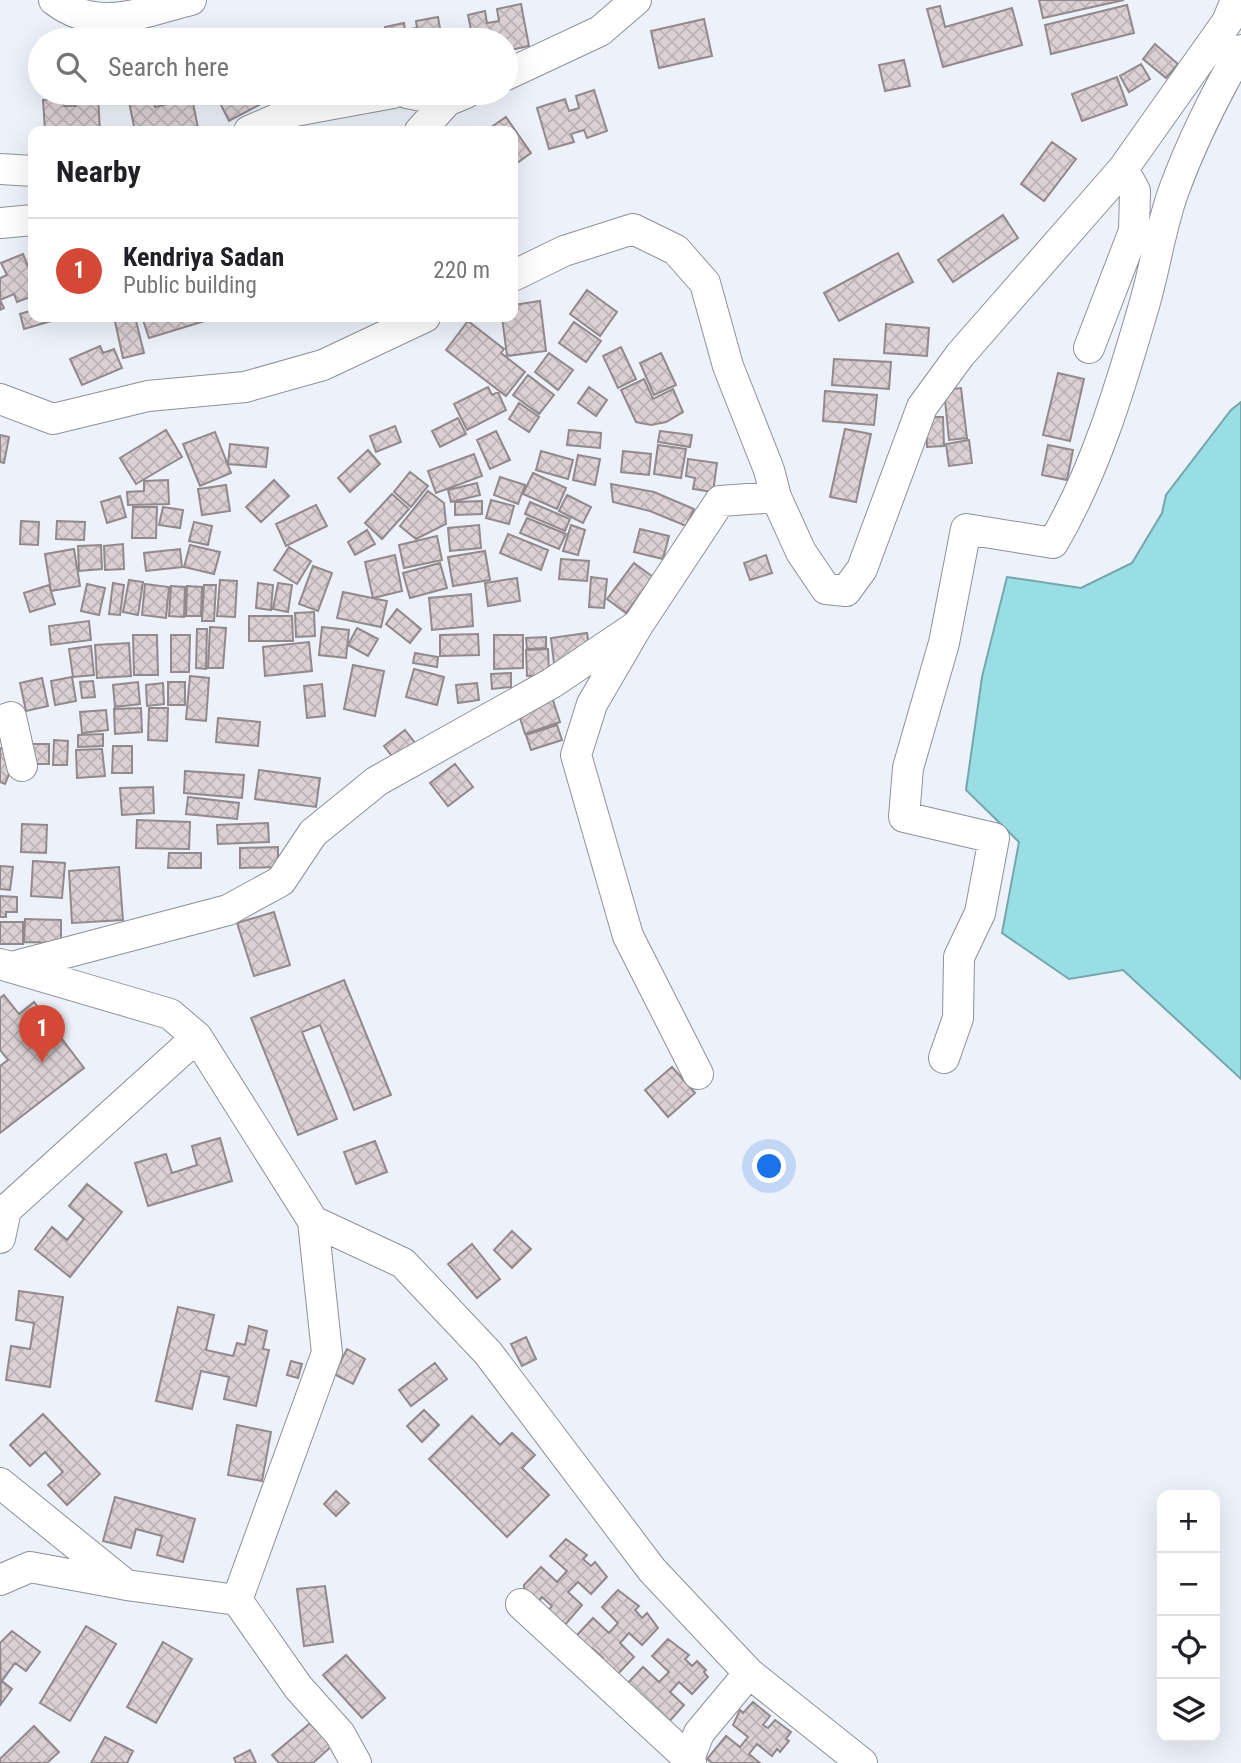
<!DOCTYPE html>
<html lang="en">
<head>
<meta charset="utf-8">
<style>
	:root { --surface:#fff; --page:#f6f6f6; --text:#202124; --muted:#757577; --line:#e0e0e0; --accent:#d44836 }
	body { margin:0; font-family:"Roboto Condensed",sans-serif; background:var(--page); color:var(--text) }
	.controls { position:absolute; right:21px; bottom:21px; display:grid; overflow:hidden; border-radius:14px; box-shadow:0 7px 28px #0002 }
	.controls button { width:63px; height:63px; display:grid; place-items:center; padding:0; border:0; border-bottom:2px solid var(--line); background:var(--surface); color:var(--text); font:35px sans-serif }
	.you { position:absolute; left:770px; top:1167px; width:24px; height:24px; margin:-18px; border:5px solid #fff; border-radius:50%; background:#1a73e8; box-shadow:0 0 0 10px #1a73e833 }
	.badge { display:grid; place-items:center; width:46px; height:46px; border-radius:50%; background:var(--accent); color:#fff; font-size:23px; font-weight:700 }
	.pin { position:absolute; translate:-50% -58px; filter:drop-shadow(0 2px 4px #0008) }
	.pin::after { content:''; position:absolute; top:37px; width:24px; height:21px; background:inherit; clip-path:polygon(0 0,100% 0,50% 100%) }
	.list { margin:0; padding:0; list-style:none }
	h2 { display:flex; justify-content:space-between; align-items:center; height:91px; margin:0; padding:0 28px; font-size:30px }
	h2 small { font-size:23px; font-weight:400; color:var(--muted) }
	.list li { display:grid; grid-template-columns:46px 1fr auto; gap:21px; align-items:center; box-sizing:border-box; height:105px; padding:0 28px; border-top:2px solid var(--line) }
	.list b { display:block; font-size:26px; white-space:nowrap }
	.list p { margin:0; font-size:23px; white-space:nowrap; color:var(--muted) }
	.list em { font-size:23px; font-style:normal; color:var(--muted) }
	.icon { flex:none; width:38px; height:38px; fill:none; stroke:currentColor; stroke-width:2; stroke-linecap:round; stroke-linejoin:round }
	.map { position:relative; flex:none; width:1241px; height:1763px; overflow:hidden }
	.search { position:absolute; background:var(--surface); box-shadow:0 7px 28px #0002; left:28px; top:28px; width:490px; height:77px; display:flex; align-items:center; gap:18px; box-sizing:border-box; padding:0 24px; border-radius:38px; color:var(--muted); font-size:26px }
	.panel { position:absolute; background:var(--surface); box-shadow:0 7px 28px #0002; left:28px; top:126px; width:490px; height:196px; border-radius:14px }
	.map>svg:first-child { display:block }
</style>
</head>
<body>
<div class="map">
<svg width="1241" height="1763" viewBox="0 0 1241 1763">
	<defs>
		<pattern id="building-cross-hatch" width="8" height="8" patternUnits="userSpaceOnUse" patternTransform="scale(1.75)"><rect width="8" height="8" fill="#dbd1d4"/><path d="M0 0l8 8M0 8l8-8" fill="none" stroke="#bcb3b6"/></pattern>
	</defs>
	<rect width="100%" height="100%" fill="#edf1f9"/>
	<path fill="#98dee4" stroke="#74a6ab" stroke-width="2" d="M1241 402V1079L1123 970 1069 979 1002 933 1019 842 966 790 982 677 1007 577 1081 588 1132 563 1162 513 1166 495 1231 410Z"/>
	<path fill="url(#building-cross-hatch)" stroke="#92898c" stroke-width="2" d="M1039 0H1124L1043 18Z
		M521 4 529 46 506 51V40H473L468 15 485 11 487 23 499 21 497 9Z
		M1127 5 1134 33 1051 54 1045 25Z
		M940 6 945 27 1012 8 1022 45 943 67 927 9Z
		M438 17 442 40H387L385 27 404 23 405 30 417 28 416 21Z
		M704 19 712 56 659 68 651 31Z
		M1155 44 1178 64 1166 78 1143 59Z
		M904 60 910 86 885 91 879 65Z
		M1141 64 1150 79 1129 92 1120 76Z
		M1117 77 1127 105 1082 121 1072 94Z
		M594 90 607 131 587 138 584 130 571 134 574 142 549 149 537 108 565 99 569 111 579 108 576 96Z
		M152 93 155 107 168 104 166 93H191L198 128 182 131H135L128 97Z
		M215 93H274L276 96 229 121Z
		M98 97 100 131H45L43 100 64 98V106H76V98Z
		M506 117 531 153 514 165 513 131H492L490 128Z
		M1052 142 1076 159 1044 201 1021 184Z
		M1003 215 1018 238 953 282 938 260Z
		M898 253 913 282 839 321 824 293Z
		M23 254 33 278V296L17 302 14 294 0 300 4 308 0 310V278L7 275 1 263Z
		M587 290 617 312 600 336 570 314Z
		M540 301 546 351 507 356 502 317H513V305Z
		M33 310V317H65L24 329 20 314Z
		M114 317H135L144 353 123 358Z
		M142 317H208V320L149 338Z
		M468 321 504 349 501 353 525 372 506 396 446 350Z
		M574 322 601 341 586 362 559 343Z
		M886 324 929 328 927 356 884 353Z
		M100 346 103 353 114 349 122 368 82 385 70 359Z
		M621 347 636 379 618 388 603 356Z
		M549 353 573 370 558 390 535 372Z
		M661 353 676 385 654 395 640 363Z
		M834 359 891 362 889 389 832 385Z
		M1058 373 1084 379 1070 441 1043 435Z
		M528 375 554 395 539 414 513 395Z
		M644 379 653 399 673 389 683 412 666 422 651 425 636 422 621 390Z
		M488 387 492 395 498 392 506 410 467 430 454 404Z
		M589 387 607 400 596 416 578 403Z
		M961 388 967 438 949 440 944 390Z
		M825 391 877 395 874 425 823 421Z
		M519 403 539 417 529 432 509 419Z
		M926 417H943L944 446 927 447Z
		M458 418 466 434 440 447 432 431Z
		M395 426 401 442 376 452 370 436Z
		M845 429 871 434 856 502 830 497Z
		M166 430 182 457 136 484 120 458Z
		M569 430 601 433 600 448 567 445Z
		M496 431 510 460 490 469 477 440Z
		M660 431 692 435 690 447 658 442Z
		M215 432 231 473 200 486 183 444Z
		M0 435 9 437 4 463 0 462Z
		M969 440 972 463 949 466 946 444Z
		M230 444 268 448 266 467 228 464Z
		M658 445 686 449 681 478 654 474Z
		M1048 445 1073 450 1067 480 1042 475Z
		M368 450 380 464 350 492 338 478Z
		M541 451 573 460 568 479 536 470Z
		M623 451 651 454 649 475 621 472Z
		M474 454 482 476 436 493 428 471Z
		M578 455 600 459 595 485 573 480Z
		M688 459 717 463 713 492 693 489 695 478 686 476Z
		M410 472 428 486 411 507 394 492Z
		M533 473 566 488 557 509 523 494Z
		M500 477 525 485 518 504 494 495Z
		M168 480 169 504 128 505 127 492 144 491V481Z
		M274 480 289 496 261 522 246 507Z
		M477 483 480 495 451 502 448 490Z
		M611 484 654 492 694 509 686 526 650 511 613 502Z
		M226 485 230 511 202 515 198 489Z
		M428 491 444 503 446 524 416 539 400 526Z
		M392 494 409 509 382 539 365 523Z
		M567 495 591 507 583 523 559 511Z
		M120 496 126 517 107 523 101 502Z
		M491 500 514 506 509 524 486 518Z
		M482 501V514L455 515V502Z
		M530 502 570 519 565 531 525 514Z
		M316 505 327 526 286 546 276 524Z
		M133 507H157L156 538H132Z
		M163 507 183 510 180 528 159 525Z
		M527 518 566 534 559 549 520 533Z
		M21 521 39 522 38 545 20 544Z
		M57 521 85 522 84 540 56 539Z
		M194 522 212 526 208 545 189 541Z
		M479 525 481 548 450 551 448 528Z
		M571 525 585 530 578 555 563 551Z
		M640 529 669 536 663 559 634 552Z
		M367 530 375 544 355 555 348 542Z
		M508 534 548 550 541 570 500 553Z
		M437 536 442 560 404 568 399 545Z
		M123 544 124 569 105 570 104 546Z
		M101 545 102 569 79 571 78 546Z
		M190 545 220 552 214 574 184 567Z
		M289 547 311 561 297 584 274 570Z
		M74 549 80 586 51 591 45 554Z
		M180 549 182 567 146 571 144 553Z
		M485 551 490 580 453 586 448 557Z
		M395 555 402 591 373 598 365 562Z
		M766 555 772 573 750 580 744 563Z
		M561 559 589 561 587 581 559 579Z
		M440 563 447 588 410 598 403 573Z
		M634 563 653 577 626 613 607 599Z
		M313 566 332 573 318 611 299 604Z
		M591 577 607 579 604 608 589 607Z
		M517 578 520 601 488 606 485 583Z
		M129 580 143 582 138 615 123 612Z
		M220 580 237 581 235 617 217 616Z
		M113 583 124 585 120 615 109 614Z
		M258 583 273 585 271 610 256 608Z
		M278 583 292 585 288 612 273 609Z
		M87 584 105 588 99 615 81 611Z
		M145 584 169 587 166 618 142 615Z
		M49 585 55 604 30 612 24 593Z
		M204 585H216L214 621H202Z
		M171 586 185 587 184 617 169 616Z
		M187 586 202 587 201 616H186Z
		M343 592 387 601 381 627 337 618Z
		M471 594 473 626 432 630 429 598Z
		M397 609 421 629 410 643 386 624Z
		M314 612 315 636 296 637 295 613Z
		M249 616H292L293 641H249Z
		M89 621 91 640 51 645 49 626Z
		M210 627 226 628 223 668H208Z
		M322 627 349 630 346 658 319 655Z
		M357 628 378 639 368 656 348 645Z
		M197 629H207L206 669 196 668Z
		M587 633 590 652 555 672 551 638Z
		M478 634 479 655 440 656V635Z
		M133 635H157L158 675H134Z
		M171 635H190L189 672H171Z
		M494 635H523V668L494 669Z
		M546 637V648L527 649 526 638Z
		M309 642 312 671 265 676 263 647Z
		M129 643 131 676 97 678 95 645Z
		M91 646 94 675 73 677 69 649Z
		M548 649 549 675 527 676 526 650Z
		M415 653 438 657 437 667 413 663Z
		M353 665 384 671 375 716 344 709Z
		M414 669 444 677 437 705 406 697Z
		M511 673V687L492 689 491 674Z
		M190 676 209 678 206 721 186 719Z
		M72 677 76 701 55 705 51 681Z
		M42 678 48 706 26 711 20 683Z
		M93 681 95 697 82 698 80 682Z
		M138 682 140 704 115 707 113 685Z
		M168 682H185V705H168Z
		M163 683 164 704 147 706 146 685Z
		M477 683 479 700 458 703 456 685Z
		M322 684 325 716 307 718 304 686Z
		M551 694 560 722 525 734 516 705Z
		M141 708 142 732 115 734 114 709Z
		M149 708H168L167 741 148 740Z
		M106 710 108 730 82 733 80 712Z
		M218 718 260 722 258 746 216 742Z
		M557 725 562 740 531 750 526 735Z
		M405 730 416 744 395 760 384 746Z
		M103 734V746L78 747V735Z
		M54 740 68 741 67 765H53Z
		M32 744H49V764H32Z
		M113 746H132V773H112Z
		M0 748 17 755 5 784 0 782Z
		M102 749 105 776 77 778 76 750Z
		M455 764 473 787 448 806 430 783Z
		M259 770 320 778 316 807 255 799Z
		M185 771 244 775 242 798 184 793Z
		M153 787 154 813 122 815 120 788Z
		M188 797 239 803 237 819 186 814Z
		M137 820 190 822 189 849 136 848Z
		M268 823 269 842 218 844 217 825Z
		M22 824 47 825 46 853 21 852Z
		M278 847V867L240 868V848Z
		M169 853H201V868H168Z
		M33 861 65 863 62 898 31 896Z
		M0 866 13 867 10 890 0 889Z
		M119 867 123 920 72 923 69 871Z
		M0 896 17 897V912H6V917H0Z
		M274 912 290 965 254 976 237 923Z
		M25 919 61 920V943L24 942Z
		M0 922H23V944H0Z
		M344 980 391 1095 354 1110 320 1025 302 1032 337 1119 298 1135 251 1018Z
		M4 995 19 1014 34 1002 84 1068 0 1133V1066L8 1060 0 1050V998Z
		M672 1067 695 1093 668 1117 645 1090Z
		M220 1138 232 1181 148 1206 135 1163 166 1154 172 1173 197 1165 192 1146Z
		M375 1141 387 1172 356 1184 344 1152Z
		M87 1184 122 1212 70 1277 35 1249 52 1227 67 1240 84 1219 69 1206Z
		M512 1231 531 1249 512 1268 494 1250Z
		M472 1244 500 1279 477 1298 448 1264Z
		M19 1291 63 1297 50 1387 6 1380 11 1346 30 1349 34 1323 16 1320Z
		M178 1307 214 1315 206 1350 233 1356 237 1343 245 1345 249 1326 267 1331 263 1349 269 1350 256 1406 224 1399 229 1377 201 1371 192 1409 156 1401Z
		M526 1337 536 1359 522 1366 511 1344Z
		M347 1349 365 1359 353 1384 334 1374Z
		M291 1361 302 1364 298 1378 287 1375Z
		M435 1363 447 1379 411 1406 399 1390Z
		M424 1410 439 1425 422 1442 407 1426Z
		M43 1414 100 1474 67 1505 48 1485 63 1472 45 1452 30 1466 10 1445Z
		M472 1416 500 1445 512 1433 535 1455 522 1468 549 1495 507 1537 429 1459Z
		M237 1425 271 1432 262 1481 228 1475Z
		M336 1491 349 1503 336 1516 324 1504Z
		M115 1497 195 1519 183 1562 157 1555 162 1536 136 1529 131 1548 103 1541Z
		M566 1539 587 1555 583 1559 591 1566 595 1562 607 1577 591 1594 578 1582 568 1592 582 1605 565 1625 547 1612 552 1606 542 1597 537 1603 524 1591V1585L541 1567 557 1582 567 1571 550 1556Z
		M325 1586 333 1642 304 1646 297 1589Z
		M618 1590 639 1606 635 1610 642 1618 647 1613 658 1628 642 1645 629 1633 620 1643 634 1657 616 1676 598 1663 603 1658 593 1649 588 1654 575 1637 593 1618 609 1633 618 1623 602 1607Z
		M86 1626 116 1644 70 1721 40 1703Z
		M12 1631 40 1652 26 1671 15 1663 2 1681 12 1689 1 1704 0 1643Z
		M668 1639 689 1655 685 1659 692 1666 697 1661 706 1670 704 1672 708 1677 692 1694 679 1682 670 1692 684 1705 666 1725 625 1686 643 1667 659 1682 669 1672 652 1656Z
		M163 1642 192 1659 156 1723 127 1707Z
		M346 1655 385 1698 362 1718 323 1675Z
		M753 1702 770 1716 763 1725 768 1728 775 1720 791 1732 786 1739 789 1741 780 1752 777 1749 772 1756 757 1744 749 1754 760 1763H712L707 1759 726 1736 740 1747 748 1737 733 1725 740 1710 743 1713Z
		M314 1720 334 1744 313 1763H279L272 1755Z
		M34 1726 59 1752 47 1763H0V1759Z
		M105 1737 133 1751 127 1763H91Z
		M250 1750 256 1763H236L234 1758Z"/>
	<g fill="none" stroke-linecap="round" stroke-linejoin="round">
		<defs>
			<path id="minor" d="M54 0C98 34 142 12 191 0
				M506 75 600 31 636 0
				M407 93 447 101
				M249 131 295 111 393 93
				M420 131 447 101 466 93
				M0 169 33 171
				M0 223 33 220
				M513 276 564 251 633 229 676 250 705 283 728 366 769 470 776 497 801 552 826 589 846 591 862 569 922 407 960 355 1123 169 1227 22 1236 0
				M1089 348 1134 231 1135 191 1123 169
				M0 399 53 419 148 396 245 387 323 365 425 317
				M0 721 11 717 22 766
				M0 964 170 1014 197 1037 313 1221 327 1353 237 1600
				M12 967 228 910 281 881 313 833 377 781 552 683 638 625
				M944 1058 958 1018 959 957 980 913 994 838 904 817 908 768 944 643 966 529 1053 543C1095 472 1120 388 1143 309 1155 270 1160 228 1174 190 1192 141 1215 95 1241 50
				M698 1074 628 936 576 755 592 704 638 625 720 501 776 497
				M0 1210H6L197 1037
				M313 1221 403 1263 488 1353 652 1570 749 1673 862 1763
				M0 1238 6 1210
				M0 1483 126 1585 237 1600 298 1687 340 1734 356 1763
				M0 1580 30 1567 122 1584
				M521 1604 689 1759
				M691 1763 689 1759 699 1733 749 1673"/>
		</defs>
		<use href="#minor" stroke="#8e9199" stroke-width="32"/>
		<use href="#minor" stroke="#fff" stroke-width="30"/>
	</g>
</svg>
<div class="controls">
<button>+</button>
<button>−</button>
<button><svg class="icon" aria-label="locate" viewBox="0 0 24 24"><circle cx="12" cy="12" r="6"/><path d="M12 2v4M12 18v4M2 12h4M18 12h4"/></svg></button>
<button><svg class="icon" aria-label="layers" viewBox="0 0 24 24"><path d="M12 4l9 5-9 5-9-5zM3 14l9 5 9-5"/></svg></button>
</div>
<div class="you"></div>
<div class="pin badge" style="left:42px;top:1063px">1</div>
<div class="search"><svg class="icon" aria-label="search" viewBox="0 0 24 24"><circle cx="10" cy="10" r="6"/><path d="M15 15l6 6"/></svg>Search here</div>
<section class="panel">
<h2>Nearby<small></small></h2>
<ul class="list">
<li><span class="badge">1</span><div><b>Kendriya Sadan</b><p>Public building</p></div><em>220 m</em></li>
</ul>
</section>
</div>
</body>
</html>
